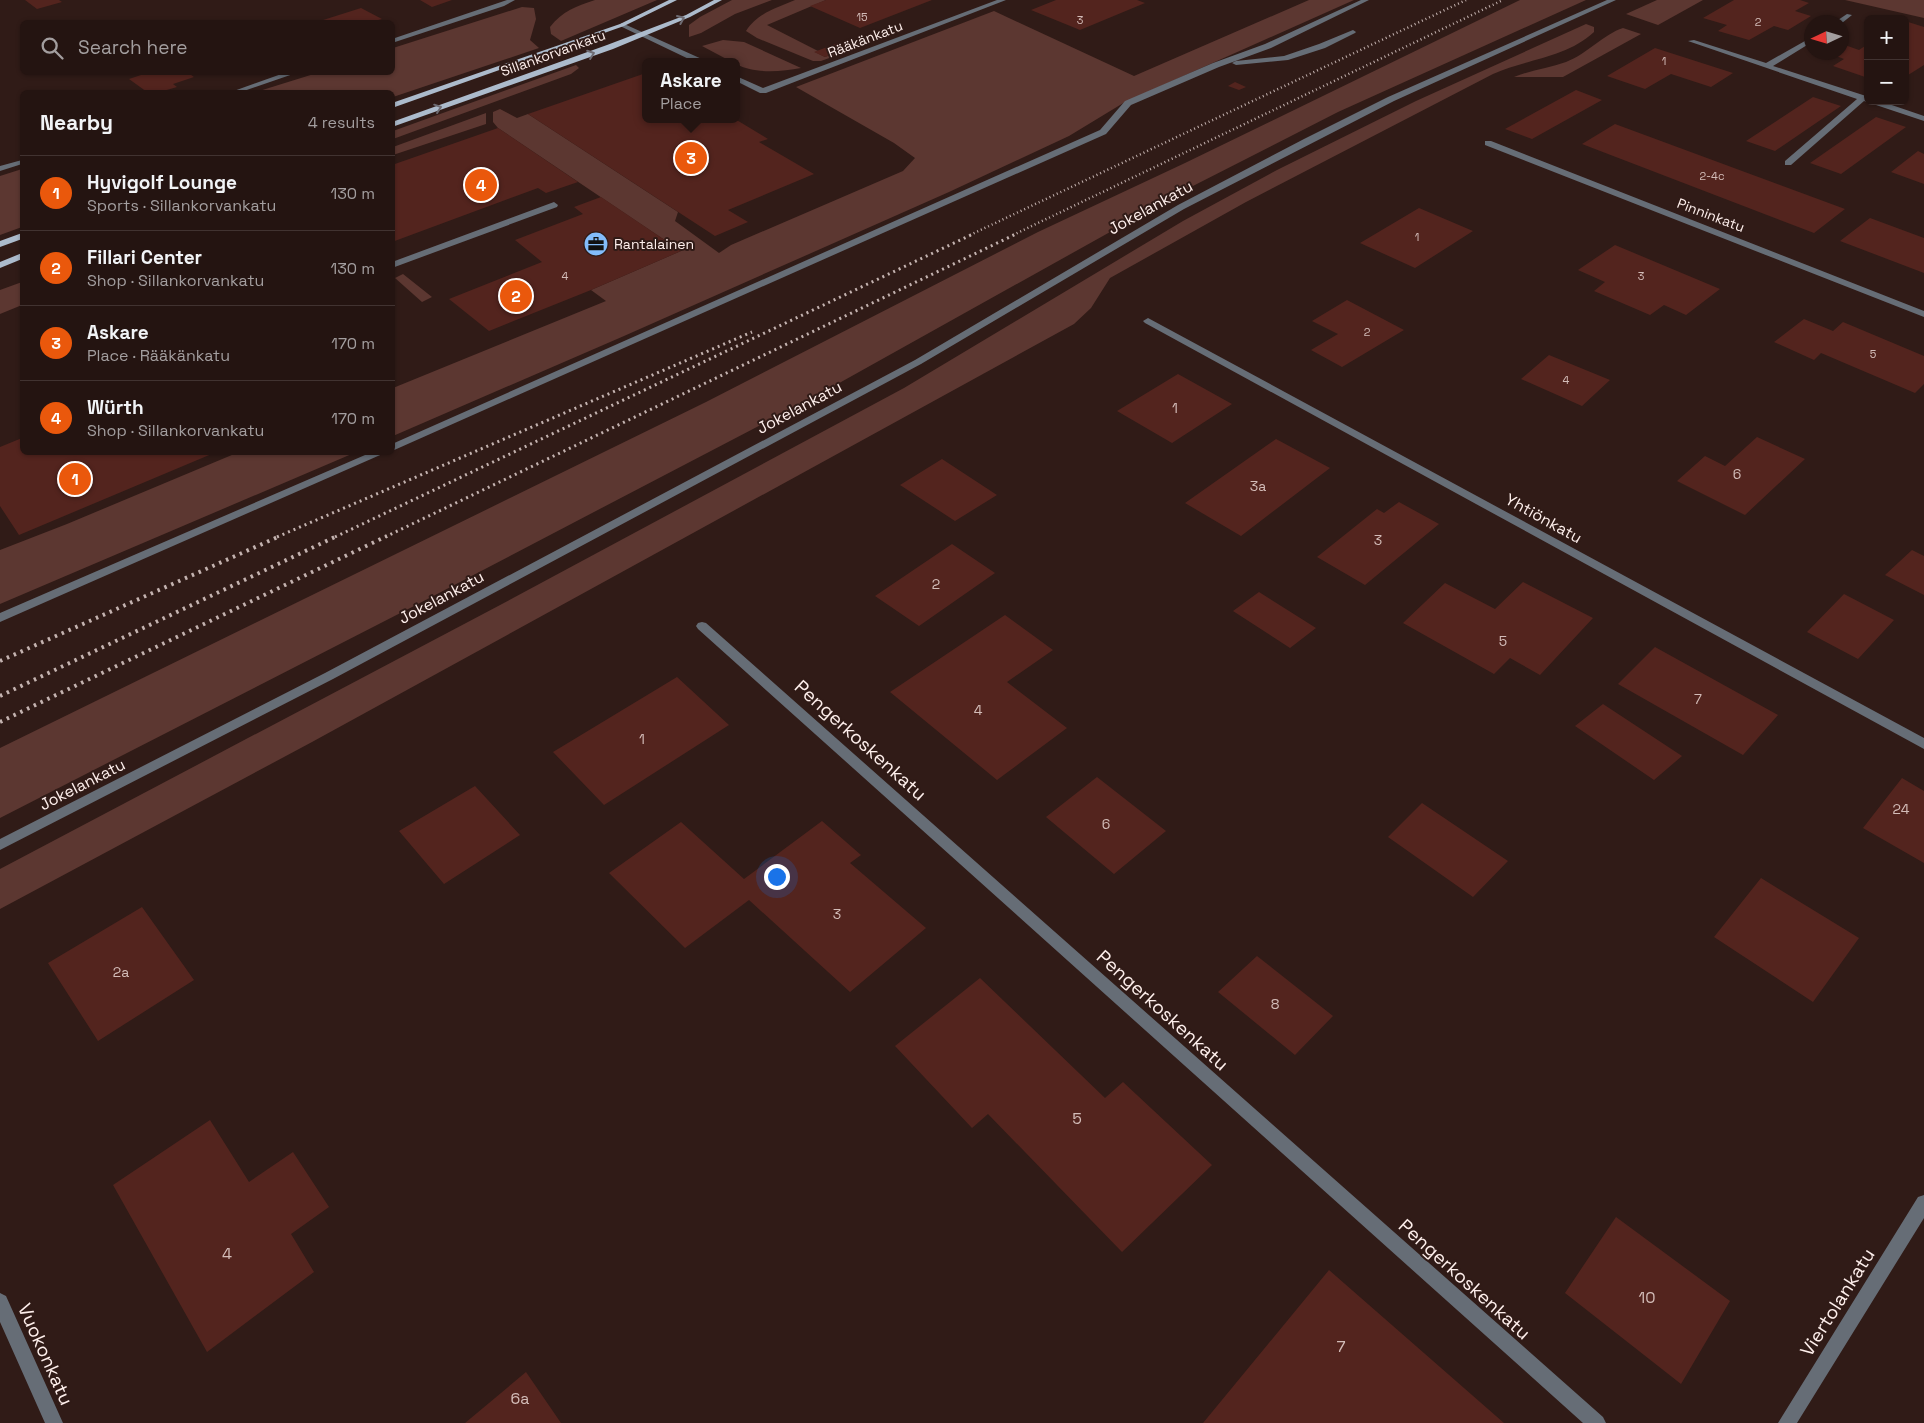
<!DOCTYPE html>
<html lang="en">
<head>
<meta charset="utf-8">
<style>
	:root { --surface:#241411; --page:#30211f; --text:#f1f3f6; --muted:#a39e9f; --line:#413331; --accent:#ea580c }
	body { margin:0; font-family:"Space Grotesk",sans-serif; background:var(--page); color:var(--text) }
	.controls { position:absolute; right:15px; top:15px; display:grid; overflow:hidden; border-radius:8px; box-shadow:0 1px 4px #0004 }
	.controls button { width:45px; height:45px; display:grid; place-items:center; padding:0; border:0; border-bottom:1px solid var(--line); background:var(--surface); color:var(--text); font:25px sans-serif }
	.compass { position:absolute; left:1804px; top:15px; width:45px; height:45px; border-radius:50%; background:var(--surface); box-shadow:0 1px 4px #0004; rotate:266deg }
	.you { position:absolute; left:776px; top:876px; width:18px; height:18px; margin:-12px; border:4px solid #fff; border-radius:50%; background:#1a73e8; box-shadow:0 0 0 8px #1a73e833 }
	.badge { display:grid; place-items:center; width:32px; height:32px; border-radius:50%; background:var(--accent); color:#fff; font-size:16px; font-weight:700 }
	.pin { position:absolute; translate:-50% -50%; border:2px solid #fff; box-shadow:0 1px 5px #0006 }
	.popup { position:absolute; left:642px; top:58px; width:98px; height:65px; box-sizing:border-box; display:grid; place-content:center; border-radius:8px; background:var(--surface); filter:drop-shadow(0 1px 4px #0005); font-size:16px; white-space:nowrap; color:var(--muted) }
	.popup b { font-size:19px; color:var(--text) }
	.popup::after { content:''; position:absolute; left:50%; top:100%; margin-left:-10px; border:10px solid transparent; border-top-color:var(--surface) }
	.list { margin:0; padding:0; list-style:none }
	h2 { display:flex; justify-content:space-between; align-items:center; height:65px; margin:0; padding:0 20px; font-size:21px }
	h2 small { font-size:16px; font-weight:400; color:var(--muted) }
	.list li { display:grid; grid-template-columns:32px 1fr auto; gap:15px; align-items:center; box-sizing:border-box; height:75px; padding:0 20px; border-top:1px solid var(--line) }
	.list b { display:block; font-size:19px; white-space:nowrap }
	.list p { margin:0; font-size:16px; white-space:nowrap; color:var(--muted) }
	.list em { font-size:16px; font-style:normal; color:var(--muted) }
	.icon { flex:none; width:28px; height:28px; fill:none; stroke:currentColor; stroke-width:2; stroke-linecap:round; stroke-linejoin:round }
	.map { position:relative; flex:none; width:1924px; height:1423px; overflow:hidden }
	.search { position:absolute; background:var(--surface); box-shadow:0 1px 4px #0004; left:20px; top:20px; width:375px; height:55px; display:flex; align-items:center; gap:12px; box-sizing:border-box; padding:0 18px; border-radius:8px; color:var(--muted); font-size:19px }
	.panel { position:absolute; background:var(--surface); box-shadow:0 1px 4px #0004; left:20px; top:90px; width:375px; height:365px; border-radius:8px }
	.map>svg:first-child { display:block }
</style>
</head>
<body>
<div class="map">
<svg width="1924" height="1423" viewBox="0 0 1924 1423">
	<rect width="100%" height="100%" fill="#301b17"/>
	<path fill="#5c3731" d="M595 0H657L561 41 551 34 550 27C562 11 577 6 595 0Z
		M732 0H772L735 14 701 33 689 37V25L700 17Z
		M795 0H826L767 25 818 51 815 52 825 57 848 48 851 50 821 61H813L757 38 746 31C757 13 777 8 795 0Z
		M1309 0H1354L1125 102 1069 136 949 192 624 336 393 436V388L606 301 591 290 681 251 498 128 493 122V112L500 109 517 118 528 114 678 212 675 221 719 253 731 245 903 171 915 158 894 143 796 87 994 11 1134 76Z
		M1520 0H1586L1338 112 1189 188 816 396 416 605 0 818V748L706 402 1038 232 1185 163Z
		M1657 0H1703L1658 25 1626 14Z
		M1845 0H1924V18Z
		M522 7 534 8 536 19 530 40 539 48 393 97 392 92H256L317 73 392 72 393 48Z
		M1586 24 1594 27V32C1566 58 1526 59 1493 74L1246 202 1110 278 1091 308 1074 324 312 742 0 909V869L502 604 904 388 1183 221 1277 170 1416 101Z
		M1623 28 1641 34 1563 77H1514C1531 70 1549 68 1566 62 1587 54 1604 34 1623 28Z
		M723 40 744 42 801 68C780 72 755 74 736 64V62H732L702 46Z
		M576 65 579 68 571 74 393 139V131Z
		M486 113V124L393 155V147Z
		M22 169V227L0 235V176Z
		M403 274 432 297 422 302 395 278Z
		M22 282V305L0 314V290Z
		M239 452 354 453 0 604V550L67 524Z"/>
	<path fill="#53241e" d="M25 0H59L62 2 37 9Z
		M420 0H452L432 7Z
		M826 0H932L860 28 810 6Z
		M1056 0H1137L1145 3 1080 30 1031 10Z
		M1734 0H1800L1809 3 1795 11 1811 16 1788 30 1774 26 1749 40 1718 31 1727 25 1703 18Z
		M361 8 382 19 371 22H323L320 21Z
		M1905 21 1924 27V65L1905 77Z
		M838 43 848 48 825 57 814 52Z
		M1842 44 1859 50 1868 44V78L1833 66 1844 59 1826 52H1842Z
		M1655 48 1733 73 1711 87 1671 74 1645 89 1607 76Z
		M150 72H187L194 77 173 84 177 87 160 92H147L129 79Z
		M643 74 646 76V119H735L768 139 759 142 814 174 728 210 748 222 715 236 528 114Z
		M1235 82 1246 87 1239 90 1228 86Z
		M1576 90 1602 100 1532 139 1505 129Z
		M1813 97 1841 106 1775 151 1746 141Z
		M1876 117 1906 127 1841 174 1810 163Z
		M1615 124 1845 209 1814 233 1582 144Z
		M498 128 578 182 546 193 538 188 392 242V165Z
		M1918 151 1924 154V184L1891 172Z
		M601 197 681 251 591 290 489 331 449 299 542 262 515 240 583 214 574 207Z
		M1419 208 1473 231 1415 268 1360 243Z
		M1870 218 1924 238V273L1840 241Z
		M1615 245 1720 289 1686 315 1664 305 1650 315 1594 291 1605 282 1578 270Z
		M1347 300 1404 330 1342 367 1311 350 1338 334 1312 321Z
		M1804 319 1833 331 1843 322 1924 356V384L1915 393 1821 353 1814 360 1774 342Z
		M1549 355 1610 380 1582 406 1521 379Z
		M1178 374 1232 404 1172 443 1117 411Z
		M1757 437 1805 459 1745 515 1677 481 1705 456 1725 466Z
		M22 438V452L214 453 19 535 0 506V447Z
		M1276 439 1330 468 1241 536 1185 503Z
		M942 459 997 495 955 521 900 485Z
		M1399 502 1439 524 1365 585 1317 557 1377 509 1384 513Z
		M952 544 995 573 919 626 875 596Z
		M1912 550 1924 556V595L1885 575Z
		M1523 582 1593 618 1540 675 1510 658 1494 674 1403 623 1445 583 1495 609Z
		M1259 592 1316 628 1290 648 1233 611Z
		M1844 594 1894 620 1858 659 1807 632Z
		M1005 615 1053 650 1007 682 1067 728 997 780 890 692Z
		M1655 647 1778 715 1743 755 1618 684Z
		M677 677 729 725 604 805 553 752Z
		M1603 704 1682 756 1654 780 1575 726Z
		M1097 777 1166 831 1114 874 1046 817Z
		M1902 778 1924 791V863L1863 828Z
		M475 786 520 835 444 884 399 831Z
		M1422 803 1508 861 1473 897 1388 837Z
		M822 821 861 855 850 863 926 928 850 992 749 900 685 948 609 873 681 822 744 879Z
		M1761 878 1859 938 1813 1002 1714 937Z
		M142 907 194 980 98 1041 48 963Z
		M1257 956 1333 1016 1295 1055 1218 992Z
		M980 978 1105 1098 1123 1082 1212 1165 1122 1252 988 1114 972 1128 895 1046Z
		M210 1120 249 1182 293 1152 329 1207 291 1234 314 1272 207 1352 113 1185Z
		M1616 1217 1730 1301 1681 1384 1565 1293Z
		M1329 1270 1504 1423H1203Z
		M526 1372 561 1423H465Z"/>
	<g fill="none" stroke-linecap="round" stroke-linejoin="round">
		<path fill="#666d76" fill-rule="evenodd" d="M507 0H515L504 6 392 43V39Z
			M997 0H1006L766 93H760L736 81V76L763 88Z
			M1361 0H1369L1271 48 1219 67 1131 105 1106 134 392 451V444L1100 130 1125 101 1213 63 1265 44Z
			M1607 0H1616L1394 101 1184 209 921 364 333 679 0 850V839L325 673 915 360 1178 205 1304 139 1388 97Z
			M1847 14 1852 15 1842 23 1835 22Z
			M622 23 704 60V62H695L620 26 619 25Z
			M1353 30 1356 32 1355 33 1325 48 1288 60 1236 65 1232 63 1236 61 1284 56 1319 44Z
			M1812 37V42L1773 66 1866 96 1868 97V101H1880L1924 116V121L1864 101 1791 165H1785V161L1857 99 1688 41 1694 40 1766 63Z
			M287 72H299L241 92H231Z
			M1485 141H1491L1924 311V317L1485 145Z
			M22 160V164L0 171V166Z
			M554 202 558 205 557 207 392 268V262Z
			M1148 318 1924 738V749L1145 323 1143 321Z
			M372 452H387L0 622V613Z
			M702 622 706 623 1603 1417 1606 1423H1583L698 629 696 626 698 623Z
			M1924 1195V1218L1797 1423H1778L1918 1197Z
			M0 1293 6 1296 63 1423H45L0 1322Z"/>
		<path fill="#acbbcc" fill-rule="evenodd" d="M669 0H677L624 26 392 108V103L620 24Z
			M714 0H722L690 17 613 49 392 127V122L607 45 686 15Z
			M22 233V239L0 247V241Z
			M22 253V259L0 268V262Z"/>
		<path stroke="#c4b3b0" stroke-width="2.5" stroke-dasharray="1 3" stroke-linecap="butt" d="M970 235 1466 0
			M1013 235 1503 0"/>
		<path stroke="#c4b3b0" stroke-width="3" stroke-dasharray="2 4" stroke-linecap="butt" d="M277 537 752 332
			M335 537 973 234
			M385 537 1016 234"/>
		<path stroke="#c4b3b0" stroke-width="4" stroke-dasharray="2.5 5" stroke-linecap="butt" d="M0 661 280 536
			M0 696 337 536
			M0 722 387 536"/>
	</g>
	<defs><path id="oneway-chevron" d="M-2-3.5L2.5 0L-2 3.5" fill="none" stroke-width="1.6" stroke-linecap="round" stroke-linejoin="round" transform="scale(1.25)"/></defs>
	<g stroke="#6e6b72">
		<use href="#oneway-chevron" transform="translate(681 19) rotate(-23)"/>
		<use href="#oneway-chevron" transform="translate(591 54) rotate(-20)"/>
		<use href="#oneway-chevron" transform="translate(438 108) rotate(-19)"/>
	</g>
	<defs>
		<symbol id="office-disc" viewBox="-11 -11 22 22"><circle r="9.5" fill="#83bcfa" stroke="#301b17"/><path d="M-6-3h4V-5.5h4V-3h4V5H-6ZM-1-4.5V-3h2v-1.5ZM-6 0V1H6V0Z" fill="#111"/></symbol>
	</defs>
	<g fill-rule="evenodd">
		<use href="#office-disc" x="582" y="230" width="28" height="28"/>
	</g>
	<g text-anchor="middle" stroke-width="4" stroke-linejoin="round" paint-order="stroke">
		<g font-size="11" fill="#d3bcb8">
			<text x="862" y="21">15</text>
			<text x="1080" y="24">3</text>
			<text x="1758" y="26">2</text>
			<text x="1664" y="65">1</text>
			<text x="1712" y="180">2-4c</text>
			<text x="1417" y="241">1</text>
			<text x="565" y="280">4</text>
			<text x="1641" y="280">3</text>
			<text x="1367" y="336">2</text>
			<text x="1873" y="358">5</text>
			<text x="1566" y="384">4</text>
		</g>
		<g font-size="14" fill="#feefec" stroke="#301b17">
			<text transform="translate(865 39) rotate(-21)" y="5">Rääkänkatu</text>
			<text transform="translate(553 53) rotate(-20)" y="5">Sillankorvankatu</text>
			<text transform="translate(1711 215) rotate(21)" y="5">Pinninkatu</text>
		</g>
		<g font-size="14" fill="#feefec" stroke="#301b17" text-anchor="start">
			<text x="614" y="249">Rantalainen</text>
		</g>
		<g font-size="14" fill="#d3bcb8">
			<text x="1175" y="413">1</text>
			<text x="1737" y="479">6</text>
			<text x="1258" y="491">3a</text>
			<text x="1378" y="545">3</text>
			<text x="936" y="589">2</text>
			<text x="1503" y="646">5</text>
			<text x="1698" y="704">7</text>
			<text x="978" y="715">4</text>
			<text x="642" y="744">1</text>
			<text x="1901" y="814">24</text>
			<text x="1106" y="829">6</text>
			<text x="837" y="919">3</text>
			<text x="121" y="977">2a</text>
			<text x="1275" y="1009">8</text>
		</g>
		<g font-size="16" fill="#feefec" stroke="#301b17">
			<text transform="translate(1150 207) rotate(-29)" y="6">Jokelankatu</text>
			<text transform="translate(799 407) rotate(-28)" y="6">Jokelankatu</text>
			<text transform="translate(1544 518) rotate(29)" y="6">Yhtiönkatu</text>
			<text transform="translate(441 597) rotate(-28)" y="6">Jokelankatu</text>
			<text transform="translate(82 784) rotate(-27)" y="6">Jokelankatu</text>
		</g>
		<g font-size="16" fill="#d3bcb8">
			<text x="1077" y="1124">5</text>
			<text x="227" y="1259">4</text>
			<text x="1647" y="1303">10</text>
			<text x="1341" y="1352">7</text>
			<text x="520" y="1404">6a</text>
		</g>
		<g font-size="19" fill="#feefec" stroke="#301b17">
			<text transform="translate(861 740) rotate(42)" y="7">Pengerkoskenkatu</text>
			<text transform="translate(1163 1010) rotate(42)" y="7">Pengerkoskenkatu</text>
			<text transform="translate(1465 1279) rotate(42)" y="7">Pengerkoskenkatu</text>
			<text transform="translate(1837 1302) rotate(-58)" y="7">Viertolankatu</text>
			<text transform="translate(46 1354) rotate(66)" y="7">Vuokonkatu</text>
		</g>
	</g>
</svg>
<div class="controls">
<button>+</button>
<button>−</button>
</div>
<svg class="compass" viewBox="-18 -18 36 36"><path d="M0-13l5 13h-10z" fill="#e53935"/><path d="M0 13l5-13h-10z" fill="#a39e9f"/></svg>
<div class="you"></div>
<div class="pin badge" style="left:75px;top:479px">1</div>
<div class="pin badge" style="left:516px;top:296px">2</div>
<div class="pin badge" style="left:691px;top:158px">3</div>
<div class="popup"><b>Askare</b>Place</div>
<div class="pin badge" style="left:481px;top:185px">4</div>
<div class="search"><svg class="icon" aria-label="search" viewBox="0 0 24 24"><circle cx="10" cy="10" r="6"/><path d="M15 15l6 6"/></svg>Search here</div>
<section class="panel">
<h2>Nearby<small>4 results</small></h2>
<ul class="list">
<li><span class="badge">1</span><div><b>Hyvigolf Lounge</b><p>Sports · Sillankorvankatu</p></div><em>130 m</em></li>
<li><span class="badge">2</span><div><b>Fillari Center</b><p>Shop · Sillankorvankatu</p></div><em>130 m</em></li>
<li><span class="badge">3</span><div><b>Askare</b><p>Place · Rääkänkatu</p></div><em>170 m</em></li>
<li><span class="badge">4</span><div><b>Würth</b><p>Shop · Sillankorvankatu</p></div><em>170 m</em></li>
</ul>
</section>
</div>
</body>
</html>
